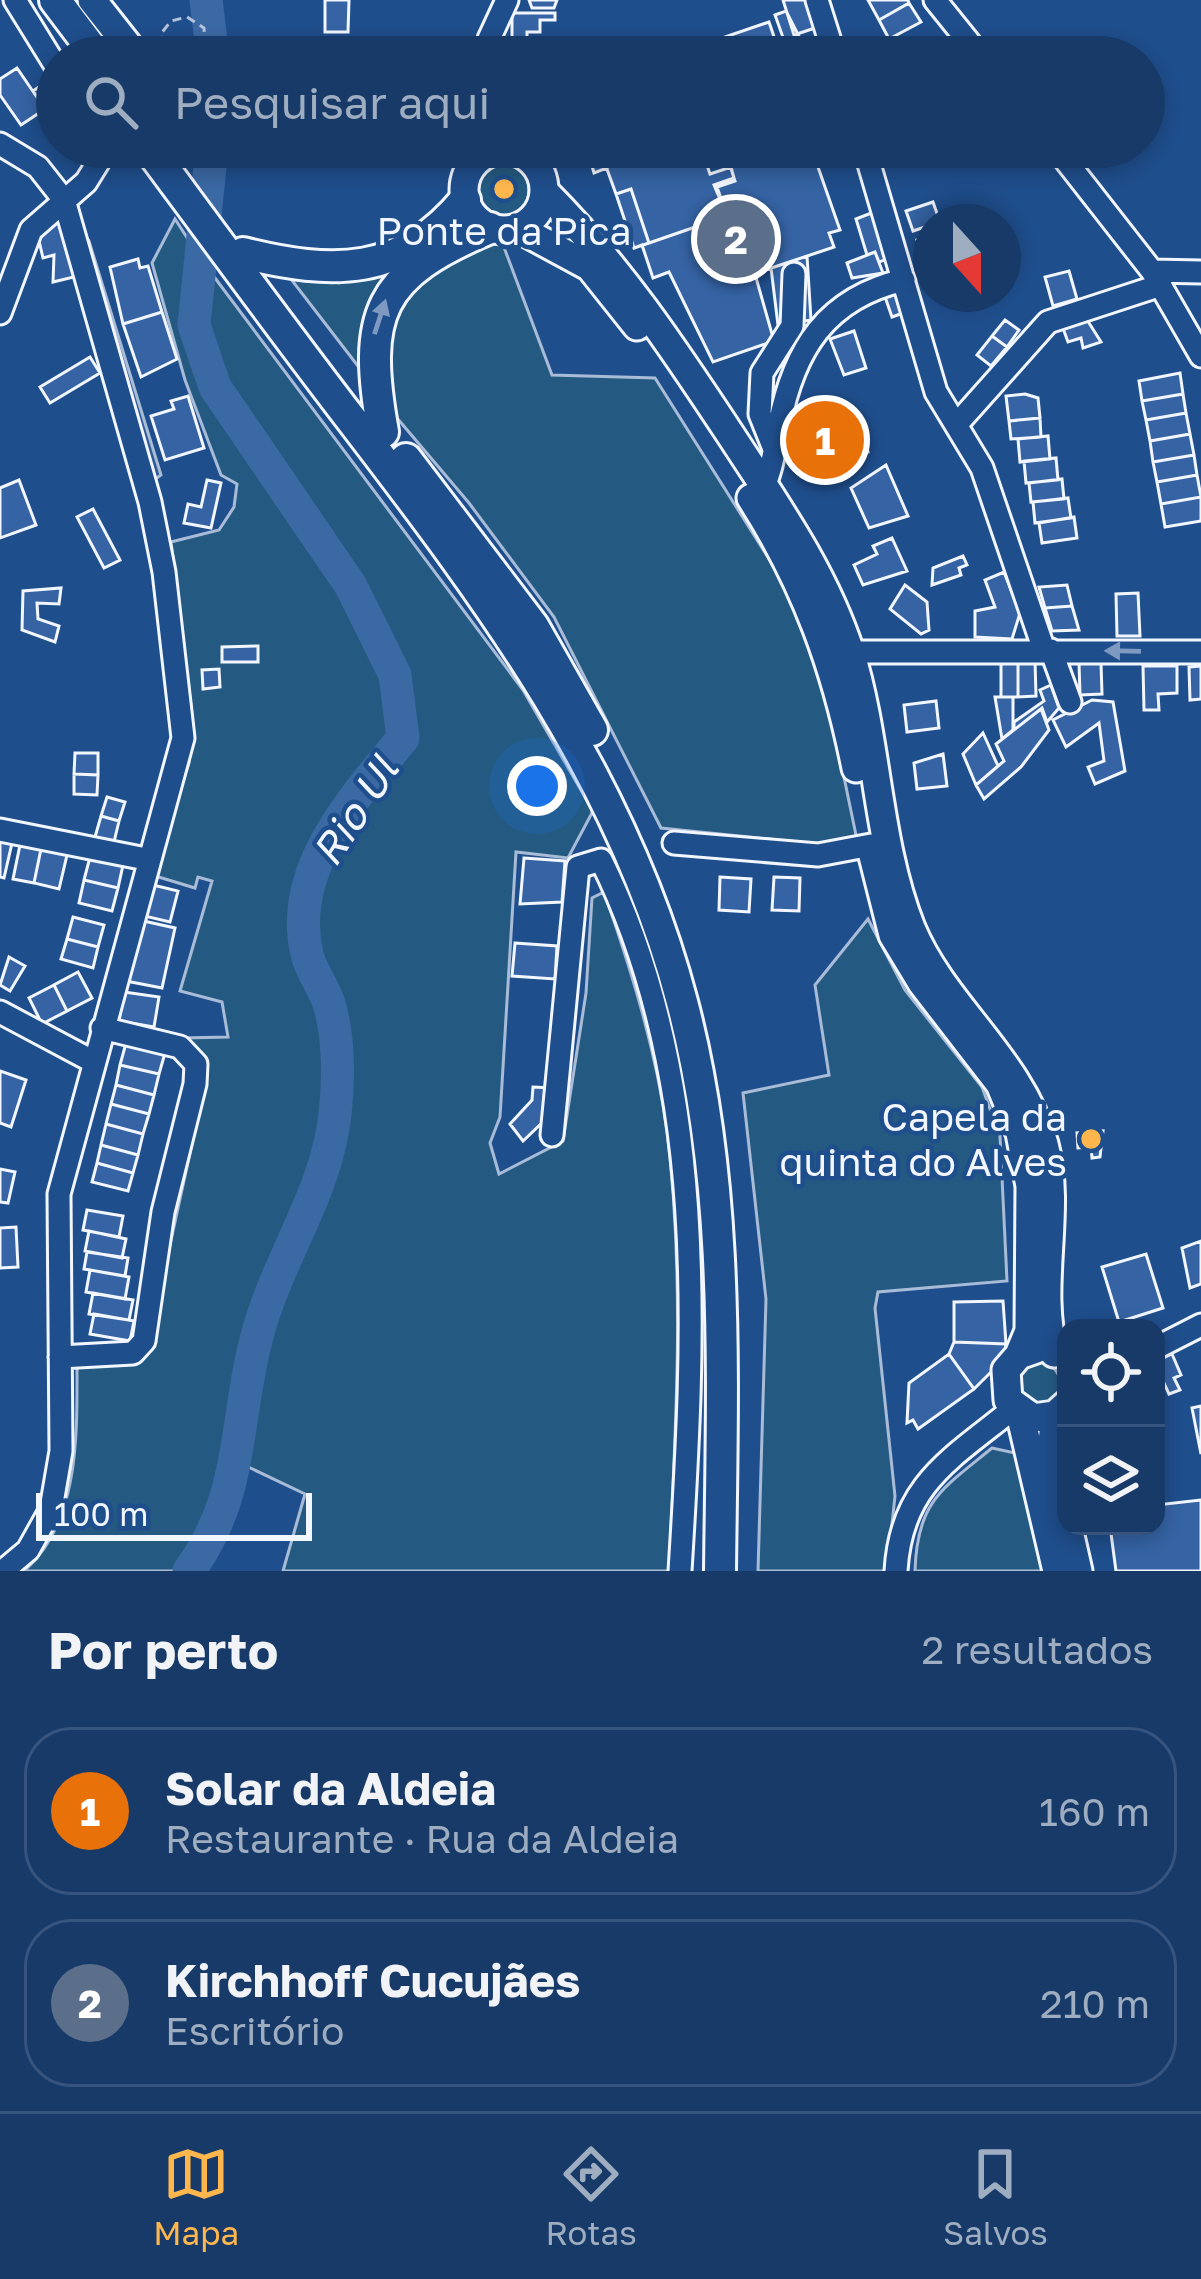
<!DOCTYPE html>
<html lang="pt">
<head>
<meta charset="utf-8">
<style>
	:root { --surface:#173a69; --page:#244571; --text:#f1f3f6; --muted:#9eadc0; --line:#36547d; --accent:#ffb74d }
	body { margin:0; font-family:"Golos Text",sans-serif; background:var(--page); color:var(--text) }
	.controls { position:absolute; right:36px; bottom:36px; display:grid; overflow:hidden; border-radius:24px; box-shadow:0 6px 18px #0003 }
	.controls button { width:108px; height:108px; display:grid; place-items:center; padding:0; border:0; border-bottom:3px solid var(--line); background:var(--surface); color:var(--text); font:60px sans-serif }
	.compass { position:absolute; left:913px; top:204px; width:108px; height:108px; border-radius:50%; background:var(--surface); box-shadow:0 6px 18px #0003; rotate:159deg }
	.scale { position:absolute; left:36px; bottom:30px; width:276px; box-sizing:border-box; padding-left:12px; border:6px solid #f2f6ff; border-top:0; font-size:33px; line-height:42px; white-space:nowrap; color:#f2f6ff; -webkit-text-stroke:9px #1f4e8c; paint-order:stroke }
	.you { position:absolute; left:537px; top:786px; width:42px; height:42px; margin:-30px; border:9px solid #fff; border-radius:50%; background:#1a73e8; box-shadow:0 0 0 18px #1a73e833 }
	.badge { display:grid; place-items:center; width:78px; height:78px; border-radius:50%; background:var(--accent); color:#fff; font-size:39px; font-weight:700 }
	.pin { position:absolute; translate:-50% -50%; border:6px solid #fff; box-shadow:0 3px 12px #0006 }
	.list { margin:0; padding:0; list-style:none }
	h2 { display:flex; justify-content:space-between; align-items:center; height:156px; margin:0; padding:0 48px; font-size:51px }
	h2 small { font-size:39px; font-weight:400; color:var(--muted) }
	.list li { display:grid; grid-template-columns:78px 1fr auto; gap:36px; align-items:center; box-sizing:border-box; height:168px; margin:0 24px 24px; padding:0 24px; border:3px solid var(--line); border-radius:48px }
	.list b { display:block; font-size:45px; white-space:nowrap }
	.list p { margin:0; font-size:39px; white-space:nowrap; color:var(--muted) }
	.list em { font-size:39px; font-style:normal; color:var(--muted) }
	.icon { flex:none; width:66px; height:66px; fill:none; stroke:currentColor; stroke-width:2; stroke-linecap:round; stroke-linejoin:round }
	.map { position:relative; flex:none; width:1201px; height:1571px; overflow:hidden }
	.search { position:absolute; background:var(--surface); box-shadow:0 6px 18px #0003; left:36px; right:36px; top:36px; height:132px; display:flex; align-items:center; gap:30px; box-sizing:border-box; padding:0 42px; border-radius:66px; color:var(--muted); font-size:45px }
	.sheet { height:540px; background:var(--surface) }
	nav { display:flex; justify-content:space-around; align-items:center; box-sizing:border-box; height:168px; border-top:3px solid var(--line); background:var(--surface); font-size:33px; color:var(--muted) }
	nav a { display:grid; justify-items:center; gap:6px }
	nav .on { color:var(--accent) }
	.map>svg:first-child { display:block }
</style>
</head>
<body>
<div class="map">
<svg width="1201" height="1571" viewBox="0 0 1201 1571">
	<rect width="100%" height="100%" fill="#1f4e8c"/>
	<path fill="#245a82" stroke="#a8bbd7" stroke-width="3" d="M475 190a27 27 0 1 1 54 0a27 27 0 1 1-54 0Z
		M175 219 195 250 192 327 210 383 360 614 392 693 395 732 324 832 296 902 306 969 325 1011 331 1106 319 1164 244 1355 228 1474 214 1527 183 1571H24C80 1523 77 1432 77 1366L146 1355 207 1075 183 1038 228 1037 222 1002 180 991 212 881 198 877 195 888 152 875 189 763 192 714 171 542 219 530 234 507 237 484 221 475 185 380 152 263Z
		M502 242 552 375 655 378 793 597 825 686 856 835 839 846 661 828 554 617 469 503 397 418 381 359 397 296 466 247Z
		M393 269 361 370 287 274 339 283Z
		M209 270 523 690 593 811 568 858 516 852 500 1117 490 1143 499 1174 563 1141 586 993 592 898 604 892C631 969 656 1050 667 1131 685 1278 676 1425 669 1571H283L305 1494 244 1465 269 1328 304 1245 343 1124 345 1051 340 1006 316 954 314 894 340 838 411 743 403 672 372 611 215 368 202 322Z
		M868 919 905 990 982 1087 1000 1136 1007 1281 878 1292 875 1308 895 1496 887 1571H758L766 1299 743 1093 829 1075 815 985Z
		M1018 1383a21 21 0 1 1 42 0a21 21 0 1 1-42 0Z
		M992 1448 1015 1453 1043 1571H915C917 1501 942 1489 992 1448Z"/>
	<path fill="#305b95" stroke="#a8bbd7" stroke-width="3" d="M89 241 161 475 154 480 82 245Z"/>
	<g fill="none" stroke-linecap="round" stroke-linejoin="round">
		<path stroke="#3b69a3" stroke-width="33" d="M206 0 213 57
			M189 1571C247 1491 233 1419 259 1329 280 1255 327 1191 335 1114 339 1080 339 1037 329 1004 324 987 311 972 307 954 287 870 353 799 403 738L395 675 351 586 215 387 194 325 212 147"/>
	</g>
	<path fill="#3563a3" stroke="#f2f6ff" stroke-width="3" d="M325 0H349L348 32H325Z
		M529 0H557L554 8H532Z
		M783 0H807L815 28 794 35Z
		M868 0H908L909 3 879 20Z
		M909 3 921 22 889 39 879 20Z
		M786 11 807 52 790 57 775 15Z
		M512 13H555V20H540V32H527V53H512Z
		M769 22 781 57H693L690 49Z
		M665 41 670 57H618Z
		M17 68 45 109 21 125 0 95V79Z
		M51 79 57 99 45 109 33 91Z
		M599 147H701L710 174 731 167 734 178 714 185 727 216 649 243 631 189 616 194Z
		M724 147H811L840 230 829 233 834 247 748 276 717 187 735 181Z
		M602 154 607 168 594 173 590 159Z
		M631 189 649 243 727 216 748 276 755 274 774 341 713 362 669 272 653 278 642 245 634 248 616 194Z
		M631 189 649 243 634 248 616 194Z
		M933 202 940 222 913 231 906 211Z
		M879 210 894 257 879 262 875 252 867 255 856 219Z
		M60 222 74 277 53 282 54 255 43 258 36 228Z
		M931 235V262L926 264 917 240Z
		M875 252 883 273 852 278 847 263Z
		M807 256 811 320 778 325 771 268Z
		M138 259 140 268 148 266 162 312 123 324 110 267Z
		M1069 271 1077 299 1053 306 1045 277Z
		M898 286 906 312 892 317 883 291Z
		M162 312 177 359 141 377 123 324Z
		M1084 315 1101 342 1083 348 1081 338 1068 342 1061 323Z
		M1005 320 1019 330 1007 347 992 336Z
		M854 331 866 368 844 375 830 339Z
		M992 336 1007 347 991 366 977 355Z
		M90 357 100 373 50 403 40 387Z
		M1180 373 1183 394 1142 401 1139 381Z
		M1025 394 1038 398 1040 418 1009 421 1006 396Z
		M1183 394 1186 413 1146 420 1142 401Z
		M188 396 204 448 165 460 151 416 174 409 171 401Z
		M832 405 835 415 848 411 855 439 864 437 868 452 859 455 861 462 820 472 806 420 817 417 815 410Z
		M1186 413 1190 434 1150 441 1146 420Z
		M1040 418 1041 437 1011 439 1009 421Z
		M1190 434 1194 455 1153 462 1150 441Z
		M1048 436 1050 459 1020 462 1018 439Z
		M1194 455 1197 475 1157 482 1153 462Z
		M1056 458 1058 480 1026 483 1024 461Z
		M886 465 908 516 869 528 851 488Z
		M1197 475 1201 497 1161 504 1157 482Z
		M1062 479 1064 499 1031 502 1029 483Z
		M19 480 36 525 0 538V488Z
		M207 480 221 483 211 528 184 523 188 504 201 507Z
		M1201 497V521L1165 527 1161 504Z
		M1068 498 1071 518 1035 523 1033 502Z
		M93 509 120 560 104 568 77 517Z
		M1074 517 1077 538 1042 543 1039 523Z
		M892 538 907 571 863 585 854 565 877 554 873 546Z
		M963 556 967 565 959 568 961 575 932 585 933 568Z
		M1004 572 1020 613 1012 639 975 637V611L995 607 985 580Z
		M905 585 927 602 929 630 921 634 890 609Z
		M1067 585 1072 606 1045 608 1039 587Z
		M61 588 59 604 37 603 38 619 59 626 55 642 22 630 23 591Z
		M1138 593 1140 636H1117L1116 594Z
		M1072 606 1079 630 1052 631 1045 608Z
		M258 646V662H222V647Z
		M1001 661H1018V697H1001Z
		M1018 661H1035L1036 696 1018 697Z
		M1079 663H1101L1102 694 1080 695Z
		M1143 666H1177V693L1158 694 1159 710H1144Z
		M1201 666V699L1190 700 1189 667Z
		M219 669 220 687 203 689 202 670Z
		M1051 685 1059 708 1047 722 1042 708 1014 730V722L1044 701 1040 690Z
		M995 697H1013V730L1002 739Z
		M1092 700 1113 702 1125 771 1095 784 1088 767 1104 761 1099 723 1066 747 1053 720Z
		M936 701 939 728 907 732 904 705Z
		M1041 709 1049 730 1021 767 984 799 976 785 1004 761 996 744Z
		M983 733 998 766 976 785 963 754Z
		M75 753H98V775L74 774Z
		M943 754 947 786 917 789 914 763Z
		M74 774 98 775 97 795 74 794Z
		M107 797 125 802 119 821 101 816Z
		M101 816 119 821 114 842 95 837Z
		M0 841 12 843 4 878 0 877Z
		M20 845 41 849 34 883 13 879Z
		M41 849 67 855 59 889 34 883Z
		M90 857 123 865 118 888 84 880Z
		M524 858 565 861 562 902 520 904Z
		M720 877 751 879 749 912 719 910Z
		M774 877 800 878 799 911 772 910Z
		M84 880 118 888 112 911 79 903Z
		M149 884 178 891 170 922 140 915Z
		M73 917 104 925 98 947 67 939Z
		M139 920 175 928 162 988 126 981Z
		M67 939 98 947 93 968 61 959Z
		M515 943 557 946 555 979 512 976Z
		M9 957 25 966 10 991 0 985Z
		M78 972 92 998 67 1011 54 985Z
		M54 985 67 1011 42 1024 29 998Z
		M124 992 159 997 154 1027 119 1021Z
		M126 1043 165 1053 159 1074 120 1065Z
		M120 1065 159 1074 154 1095 116 1085Z
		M0 1071 26 1080 11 1127 0 1123Z
		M116 1085 154 1095 149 1114 111 1104Z
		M533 1087 551 1088 547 1118 523 1141 510 1124 532 1100Z
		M111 1104 149 1114 143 1134 106 1124Z
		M106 1124 143 1134 138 1155 101 1145Z
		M1103 1131 1100 1157 1092 1158 1091 1147 1078 1148 1077 1133Z
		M101 1145 138 1155 133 1173 97 1163Z
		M97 1163 133 1173 128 1191 92 1182Z
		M0 1169 15 1172 8 1203 0 1202Z
		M87 1210 123 1216 119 1237 83 1230Z
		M16 1227 18 1267 0 1268V1228Z
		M89 1231 126 1239 122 1258 85 1251Z
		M1201 1241V1284L1190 1288 1182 1248Z
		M87 1252 128 1258 125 1276 84 1269Z
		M1146 1254 1163 1308 1119 1322 1102 1267Z
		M90 1270 129 1277 125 1299 86 1292Z
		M93 1293 133 1300 129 1320 89 1314Z
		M1003 1301 1006 1344 954 1342V1302Z
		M94 1314 134 1321 130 1341 90 1334Z
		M954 1342 1006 1344 1004 1359 974 1389 949 1354Z
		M949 1354 974 1389 918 1429 913 1420 907 1423 909 1383Z
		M1172 1354 1181 1375 1174 1378 1180 1390 1169 1394 1164 1383 1156 1387V1361Z
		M1201 1406V1454L1192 1408Z
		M1201 1500V1571H1116L1110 1526H1156V1505Z"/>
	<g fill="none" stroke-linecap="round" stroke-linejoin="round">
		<defs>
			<path id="minor" d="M15 0 57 68
				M817 0 835 57
				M935 0 981 57
				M487 57 489 39 507 0
				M0 144 38 167 64 200 150 502 164 572 183 738 59 1194 61 1451 51 1509 28 1550 3 1571
				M506 147V150
				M864 147 936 392 982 468 1044 650
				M1055 147 1152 271 1201 356
				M1152 271 1201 272
				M0 313 31 230 86 182 99 161 96 147
				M957 424 1048 322 1161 285
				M774 449 760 414 762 373 792 326 794 274
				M759 496C772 474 774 450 779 425 794 349 826 298 904 280
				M1051 650 1070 702
				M850 652H1201
				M0 830 146 859
				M674 843 818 855 871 845
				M0 1012 94 1062
				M552 1135 578 867 601 860C709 1079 695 1334 680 1571
				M1156 1348 1201 1325
				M60 1357 133 1353 144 1341 163 1212 195 1084 196 1064 180 1047 102 1028
				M896 1571C901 1484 951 1459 1014 1408"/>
			<path id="major" d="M92 0 137 57
				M464 190a40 40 0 1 1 80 0a40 40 0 1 1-80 0Z
				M544 191C619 266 674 349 732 437 777 506 824 572 850 652 878 741 876 840 911 928 944 1007 1020 1058 1044 1144 1062 1212 1035 1286 1054 1353
				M518 228 590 267 637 326
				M751 498C806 584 836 668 856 768
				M872 852 893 935 922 983 1000 1084 1020 1133 1030 1186 1029 1331 1019 1355
				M1036 1349 1019 1355 1006 1370 1008 1400 1033 1418 1055 1415 1066 1405
				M1020 1413 1057 1571
				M1055 1415 1051 1452 1078 1571"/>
			<path id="highway" d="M55 0 98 57
				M148 147C216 239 284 332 354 423 492 603 624 780 682 1002 731 1187 722 1382 720 1571
				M243 253C332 275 402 277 465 200
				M383 432C362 314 377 275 490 228
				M406 459 533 626 592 730"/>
		</defs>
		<use href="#minor" stroke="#f2f6ff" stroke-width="27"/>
		<use href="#major" stroke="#f2f6ff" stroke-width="33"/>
		<use href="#highway" stroke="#f2f6ff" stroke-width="36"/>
		<path stroke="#b3c4dc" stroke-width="3" stroke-dasharray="9 6" stroke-linecap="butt" d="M173 57 160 35 171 21 187 17 204 28 205 45 196 57"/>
		<use href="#minor" stroke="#1f4e8c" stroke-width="21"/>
		<use href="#major" stroke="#1f4e8c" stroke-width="27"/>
		<use href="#highway" stroke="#1f4e8c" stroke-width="30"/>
	</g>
	<defs><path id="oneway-solid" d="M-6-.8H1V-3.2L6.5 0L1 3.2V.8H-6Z" transform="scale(3)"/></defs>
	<g fill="#7e9ac0">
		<use href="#oneway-solid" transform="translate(380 317) rotate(-72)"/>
		<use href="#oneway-solid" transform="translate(1123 651) rotate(-179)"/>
	</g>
	<g fill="#ffb74d" stroke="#1f4e8c" stroke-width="4.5">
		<circle cx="504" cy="189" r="12"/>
		<circle cx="1091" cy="1139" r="12"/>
	</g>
	<g text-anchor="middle" stroke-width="9" stroke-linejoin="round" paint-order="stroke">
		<g font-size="39" fill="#f2f6ff" stroke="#1f4e8c">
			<text x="504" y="245">Ponte da Pica</text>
			<text x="1067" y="1131" text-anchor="end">Capela da<tspan x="1067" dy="45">quinta do Alves</tspan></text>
		</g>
		<g font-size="42" font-style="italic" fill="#f2f6ff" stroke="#1f4e8c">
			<text transform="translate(355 811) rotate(-57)" y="15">Rio Ul</text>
		</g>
	</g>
</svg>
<div class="controls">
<button><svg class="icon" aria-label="locate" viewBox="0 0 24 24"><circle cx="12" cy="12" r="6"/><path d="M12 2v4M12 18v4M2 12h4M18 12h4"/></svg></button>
<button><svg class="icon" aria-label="layers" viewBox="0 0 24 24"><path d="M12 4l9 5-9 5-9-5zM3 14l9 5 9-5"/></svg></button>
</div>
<svg class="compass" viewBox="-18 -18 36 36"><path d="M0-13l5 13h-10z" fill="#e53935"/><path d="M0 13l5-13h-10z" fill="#9eadc0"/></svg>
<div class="scale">100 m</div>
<div class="you"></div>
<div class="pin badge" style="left:825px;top:440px;background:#e8710a">1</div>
<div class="pin badge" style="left:736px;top:239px;background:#5c6f8a">2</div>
<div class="search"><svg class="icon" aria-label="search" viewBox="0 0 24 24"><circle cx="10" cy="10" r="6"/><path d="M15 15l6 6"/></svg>Pesquisar aqui</div>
</div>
<section class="sheet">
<h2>Por perto<small>2 resultados</small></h2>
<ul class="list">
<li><span class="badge" style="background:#e8710a">1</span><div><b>Solar da Aldeia</b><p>Restaurante · Rua da Aldeia</p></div><em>160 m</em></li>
<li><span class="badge" style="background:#5c6f8a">2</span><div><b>Kirchhoff Cucujães</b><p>Escritório</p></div><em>210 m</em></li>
</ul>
</section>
<nav>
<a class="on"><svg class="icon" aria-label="map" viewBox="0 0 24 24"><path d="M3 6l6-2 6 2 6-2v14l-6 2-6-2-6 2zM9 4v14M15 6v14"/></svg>Mapa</a>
<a><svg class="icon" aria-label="directions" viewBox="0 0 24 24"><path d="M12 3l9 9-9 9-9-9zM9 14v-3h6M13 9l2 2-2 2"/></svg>Rotas</a>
<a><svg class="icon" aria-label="saved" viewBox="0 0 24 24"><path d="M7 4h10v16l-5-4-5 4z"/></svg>Salvos</a>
</nav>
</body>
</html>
